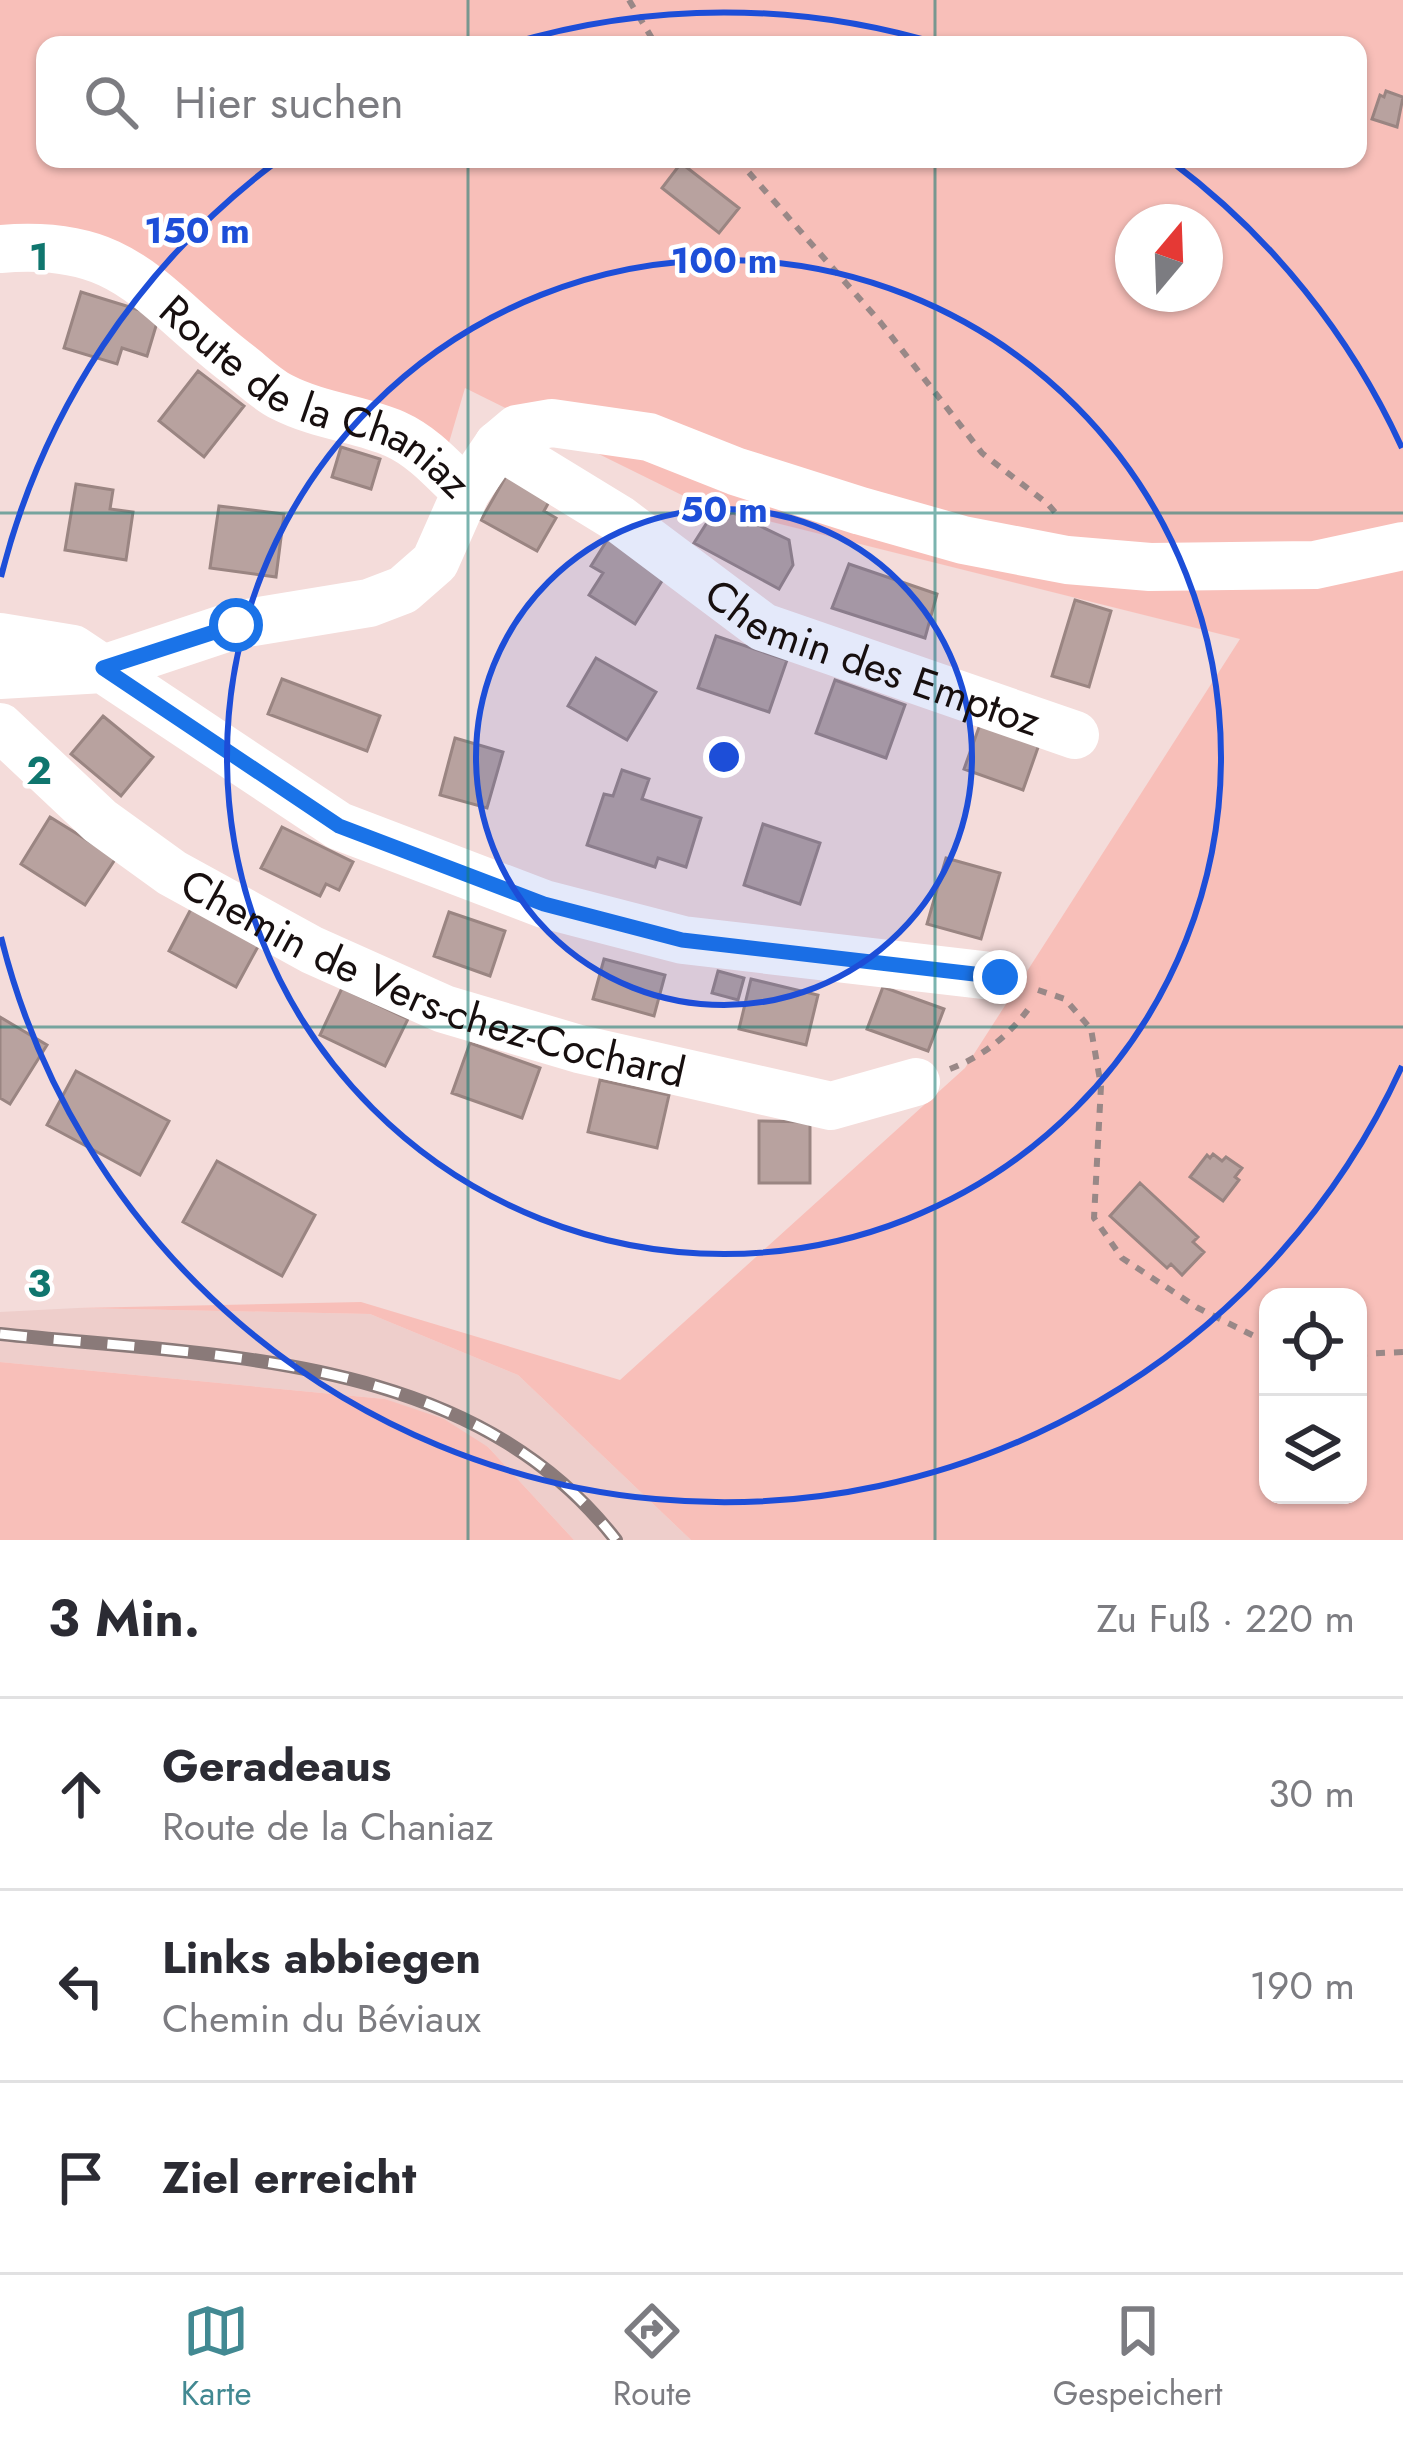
<!DOCTYPE html>
<html lang="de">
<head>
<meta charset="utf-8">
<style>
	:root { --surface:#fff; --page:#f2f2f3; --text:#2b2b33; --muted:#7c7c81; --line:#e1e1e2; --accent:#428992 }
	body { margin:0; font-family:Jost,sans-serif; background:var(--page); color:var(--text) }
	.controls { position:absolute; right:36px; bottom:36px; display:grid; overflow:hidden; border-radius:24px; box-shadow:0 3px 9px #0004 }
	.controls button { width:108px; height:108px; display:grid; place-items:center; padding:0; border:0; border-bottom:3px solid var(--line); background:var(--surface); color:var(--text); font:60px sans-serif }
	.compass { position:absolute; left:1115px; top:204px; width:108px; height:108px; border-radius:50%; background:var(--surface); box-shadow:0 3px 9px #0004; rotate:19deg }
	.stop { position:absolute; width:36px; height:36px; margin:-27px; border:9px solid #1a73e8; border-radius:50%; background:#fff }
	.stop.end { background:#1a73e8; border-color:#fff; box-shadow:0 3px 12px #0008 }
	.list { margin:0; padding:0; list-style:none }
	h2 { display:flex; justify-content:space-between; align-items:center; height:156px; margin:0; padding:0 48px; font-size:51px }
	h2 small { font-size:39px; font-weight:400; color:var(--muted) }
	.list li { display:grid; grid-template-columns:78px 1fr auto; gap:36px; align-items:center; box-sizing:border-box; height:192px; padding:0 48px; border-top:3px solid var(--line) }
	.list b { display:block; font-size:45px; white-space:nowrap }
	.list p { margin:0; font-size:39px; white-space:nowrap; color:var(--muted) }
	.list em { font-size:39px; font-style:normal; color:var(--muted) }
	.icon { flex:none; width:66px; height:66px; fill:none; stroke:currentColor; stroke-width:2; stroke-linecap:round; stroke-linejoin:round }
	.map { position:relative; flex:none; width:1403px; height:1540px; overflow:hidden }
	.search { position:absolute; background:var(--surface); box-shadow:0 3px 9px #0004; left:36px; right:36px; top:36px; height:132px; display:flex; align-items:center; gap:30px; box-sizing:border-box; padding:0 42px; border-radius:24px; color:var(--muted); font-size:45px }
	.sheet { height:732px; background:var(--surface) }
	nav { display:flex; justify-content:space-around; align-items:center; box-sizing:border-box; height:168px; border-top:3px solid var(--line); background:var(--surface); font-size:33px; color:var(--muted) }
	nav a { display:grid; justify-items:center; gap:6px }
	nav .on { color:var(--accent) }
	.map>svg:first-child { display:block }
</style>
</head>
<body>
<div class="map">
<svg width="1403" height="1540" viewBox="0 0 1403 1540">
	<rect width="100%" height="100%" fill="#f4dcda"/>
	<path fill="#eececb" d="M77 1308 370 1314 518 1375 691 1540H574L488 1447 385 1399 0 1362V1312Z"/>
	<path fill="#f8bfb9" fill-rule="evenodd" d="M0 0H1403V1540H691L518 1375 370 1314 77 1308 361 1302 620 1380 965 1068 1240 639 700 504 465 388 448 446 409 433 0 234ZM45 45H1358V159H45ZM1133 222H1205V294H1133ZM1268 1297H1358V1495H1268Z
		M0 1362 385 1399 444 1419 488 1447 574 1540H0Z"/>
	<path fill="#b8a29f" stroke="#9a8582" stroke-width="3" d="M1386 91 1403 97 1397 127 1372 119 1380 95 1384 97Z
		M681 163 739 208 719 233 662 188Z
		M81 292 159 316 147 356 122 348 117 364 64 348Z
		M198 371 244 406 204 457 159 421Z
		M341 447 380 459 371 489 332 477Z
		M513 464 556 489 544 511 556 518 537 551 481 520Z
		M76 484 113 490 110 509 133 512 126 560 65 550Z
		M219 506 284 514 276 577 210 568Z
		M733 513 789 540 793 565 779 589 694 543 708 521Z
		M614 529 672 565 635 624 589 595 603 573 591 566Z
		M849 564 937 594 925 638 832 608Z
		M1075 600 1111 611 1089 687 1052 676Z
		M716 636 787 660 769 712 698 688Z
		M596 658 656 692 627 740 568 706Z
		M282 679 380 716 367 751 268 714Z
		M835 680 905 705 886 758 816 733Z
		M103 716 153 757 121 796 71 754Z
		M982 719 1041 739 1023 790 964 769Z
		M455 738 503 752 487 808 440 795Z
		M622 770 649 779 642 799 701 818 686 867 658 858 655 867 587 845 604 794 613 796Z
		M50 817 116 858 85 905 21 864Z
		M763 824 820 843 800 904 744 885Z
		M282 827 353 862 339 890 326 884 320 896 261 868Z
		M946 858 1000 873 981 939 927 924Z
		M193 905 261 941 236 987 169 951Z
		M449 912 505 931 490 976 434 956Z
		M604 959 665 975 654 1016 593 999Z
		M718 971 744 978 738 1000 712 993Z
		M751 979 818 995 806 1045 739 1029Z
		M883 987 944 1009 928 1051 867 1029Z
		M342 988 408 1019 385 1066 320 1035Z
		M0 1017 47 1045 10 1104 0 1098Z
		M470 1043 540 1068 522 1118 452 1093Z
		M76 1071 169 1121 140 1175 47 1125Z
		M600 1080 669 1095 657 1148 588 1132Z
		M759 1121 810 1122V1183H759Z
		M1213 1154 1222 1161 1226 1157 1242 1168 1235 1177 1239 1180 1223 1201 1190 1177 1207 1155 1210 1158Z
		M217 1161 315 1215 282 1276 183 1222Z
		M1140 1183 1198 1237 1193 1242 1204 1252 1182 1275 1171 1264 1167 1268 1110 1216Z"/>
	<g fill="none" stroke-linecap="round" stroke-linejoin="round">
		<path stroke="#998887" stroke-width="6" stroke-dasharray="9 9" stroke-linecap="butt" d="M629 0 656 45
			M737 159 881 323 982 453 1048 504 1059 517
			M1038 990 1065 999 1091 1029 1101 1086 1094 1218 1122 1258 1198 1308 1268 1343
			M950 1069C984 1056 1011 1034 1032 1004
			M1358 1354 1403 1352"/>
		<g stroke="#fff" stroke-width="48">
			<path id="s1" d="M0 249C126 238 149 296 238 364 252 375 266 389 282 397 319 416 361 419 395 434 424 447 444 471 466 492L435 562 403 590 369 603 235 625 103 669 73 649 0 637"/>
			<path id="s2" d="M498 445 619 519 763 627 1075 735"/>
			<path d="M466 492 498 445 517 429 552 423 649 437 735 471 861 511 963 540 1067 560 1150 567 1315 565 1403 546"/>
			<path d="M0 675 103 669 339 826 544 904 683 940 1000 977"/>
			<path id="s3" d="M0 727 100 821 172 873 312 950 444 1009 579 1049 831 1106 916 1082"/>
		</g>
		<defs>
			<path id="rail" d="M0 1334C215 1357 470 1352 616 1540"/>
		</defs>
		<use href="#rail" stroke="#8a7a79" stroke-width="14"/>
		<use href="#rail" stroke="#fff" stroke-width="9" stroke-dasharray="27" stroke-linecap="butt"/>
	</g>
	<g fill="none" stroke-linecap="round" stroke-linejoin="round">
		<path stroke="#1a73e8" stroke-width="15" d="M236 625 103 668 339 826 544 904 682 940 1000 977"/>
	</g>
	<path fill="none" stroke="#0f766e" stroke-width="3" stroke-opacity="0.55" d="M468 0V45M935 0V45M468 159V1540M935 159V1540M0 513H1403M0 1027H1403"/>
	<circle cx="724" cy="757" r="248" fill="#1d4ed8" fill-opacity=".12"/>
	<g fill="none" stroke="#1d4ed8" stroke-width="6">
		<circle cx="724" cy="757" r="248"/>
		<circle cx="724" cy="757" r="497"/>
		<path d="M1402 1066A745 745 0 0 1 1 937M1 577A745 745 0 0 1 276 162M506 45A745 745 0 0 1 942 45M1172 162A745 745 0 0 1 1402 448"/>
	</g>
	<g text-anchor="middle" stroke-width="9" stroke-linejoin="round" paint-order="stroke">
		<g font-size="42" fill="#170f0f" stroke="#fff">
			<text dy="15" stroke="none"><textPath href="#s1" startOffset="360">Route de la Chaniaz</textPath></text>
			<text dy="15" stroke="none"><textPath href="#s2" startOffset="435">Chemin des Emptoz</textPath></text>
			<text dy="15" stroke="none"><textPath href="#s3" startOffset="510">Chemin de Vers-chez-Cochard</textPath></text>
		</g>
	</g>
	<g font-size="39" text-anchor="middle" font-weight="bold" fill="#0f766e" stroke="#fff" stroke-width="9" stroke-linejoin="round" paint-order="stroke">
		<text x="39" y="270">1</text>
		<text x="39" y="784">2</text>
		<text x="39" y="1297">3</text>
	</g>
	<circle cx="724" cy="757" r="18" fill="#1d4ed8" stroke="#fff" stroke-width="6"/>
	<g font-size="36" text-anchor="middle" font-weight="bold" fill="#1d4ed8" stroke="#fff" stroke-width="9" stroke-linejoin="round" paint-order="stroke">
		<text x="197" y="243">150 m</text>
		<text x="724" y="273">100 m</text>
		<text x="724" y="522">50 m</text>
	</g>
</svg>
<div class="controls">
<button><svg class="icon" aria-label="locate" viewBox="0 0 24 24"><circle cx="12" cy="12" r="6"/><path d="M12 2v4M12 18v4M2 12h4M18 12h4"/></svg></button>
<button><svg class="icon" aria-label="layers" viewBox="0 0 24 24"><path d="M12 4l9 5-9 5-9-5zM3 14l9 5 9-5"/></svg></button>
</div>
<svg class="compass" viewBox="-18 -18 36 36"><path d="M0-13l5 13h-10z" fill="#e53935"/><path d="M0 13l5-13h-10z" fill="#7c7c81"/></svg>
<div class="stop" style="left:236px;top:625px"></div>
<div class="stop end" style="left:1000px;top:977px"></div>
<div class="search"><svg class="icon" aria-label="search" viewBox="0 0 24 24"><circle cx="10" cy="10" r="6"/><path d="M15 15l6 6"/></svg>Hier suchen</div>
</div>
<section class="sheet">
<h2>3 Min.<small>Zu Fuß · 220 m</small></h2>
<ul class="list">
<li><svg class="icon" aria-label="ahead" viewBox="0 0 24 24"><path d="M12 20V5M6 11l6-6 6 6"/></svg><div><b>Geradeaus</b><p>Route de la Chaniaz</p></div><em>30 m</em></li>
<li><svg class="icon" aria-label="left" viewBox="0 0 24 24"><path d="M17 20v-9H6M10 6l-5 5 5 5"/></svg><div><b>Links abbiegen</b><p>Chemin du Béviaux</p></div><em>190 m</em></li>
<li><svg class="icon" aria-label="arrive" viewBox="0 0 24 24"><path d="M6 21V4h12l-3 4 3 4H6"/></svg><div><b>Ziel erreicht</b></div></li>
</ul>
</section>
<nav>
<a class="on"><svg class="icon" aria-label="map" viewBox="0 0 24 24"><path d="M3 6l6-2 6 2 6-2v14l-6 2-6-2-6 2zM9 4v14M15 6v14"/></svg>Karte</a>
<a><svg class="icon" aria-label="directions" viewBox="0 0 24 24"><path d="M12 3l9 9-9 9-9-9zM9 14v-3h6M13 9l2 2-2 2"/></svg>Route</a>
<a><svg class="icon" aria-label="saved" viewBox="0 0 24 24"><path d="M7 4h10v16l-5-4-5 4z"/></svg>Gespeichert</a>
</nav>
</body>
</html>
